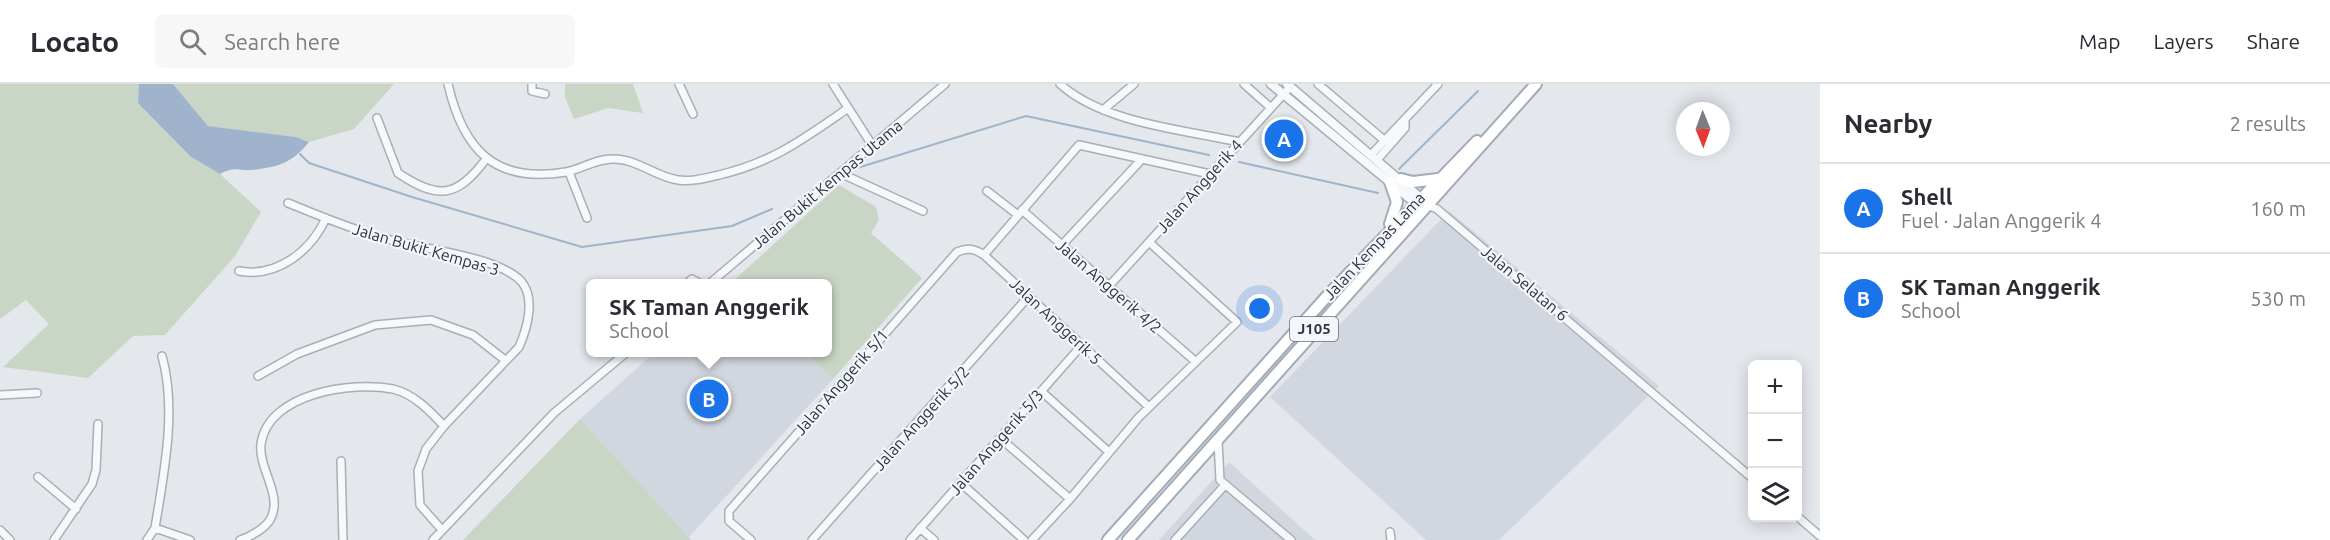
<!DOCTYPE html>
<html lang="en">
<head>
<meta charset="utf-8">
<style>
	:root { --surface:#fff; --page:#f7f7f7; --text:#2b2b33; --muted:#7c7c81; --line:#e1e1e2; --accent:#1a73e8 }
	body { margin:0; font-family:Ubuntu,sans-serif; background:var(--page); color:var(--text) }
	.controls { position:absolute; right:18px; bottom:18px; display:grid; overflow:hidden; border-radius:9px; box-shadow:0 3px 15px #0003 }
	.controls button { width:54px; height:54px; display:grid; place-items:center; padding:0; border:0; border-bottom:2px solid var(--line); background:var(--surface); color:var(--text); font:30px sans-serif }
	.compass { position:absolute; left:1676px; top:18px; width:54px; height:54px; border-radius:50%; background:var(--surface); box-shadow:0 3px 15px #0003; rotate:179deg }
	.you { position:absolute; left:1260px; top:225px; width:21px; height:21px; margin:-15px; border:4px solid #fff; border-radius:50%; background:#1a73e8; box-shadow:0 0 0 9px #1a73e833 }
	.badge { display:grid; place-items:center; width:39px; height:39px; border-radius:50%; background:var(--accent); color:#fff; font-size:20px; font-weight:700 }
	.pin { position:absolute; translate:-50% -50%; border:3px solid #fff; box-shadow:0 2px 6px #0006 }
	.popup { position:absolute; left:586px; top:195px; width:246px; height:78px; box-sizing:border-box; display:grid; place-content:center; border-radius:9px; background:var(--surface); filter:drop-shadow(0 2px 4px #0005); font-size:20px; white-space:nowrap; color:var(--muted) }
	.popup b { font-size:22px; color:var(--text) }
	.popup::after { content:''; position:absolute; left:50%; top:100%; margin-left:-12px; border:12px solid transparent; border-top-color:var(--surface) }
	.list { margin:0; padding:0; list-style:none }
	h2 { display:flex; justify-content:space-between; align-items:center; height:78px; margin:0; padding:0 24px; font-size:26px }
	h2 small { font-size:20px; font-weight:400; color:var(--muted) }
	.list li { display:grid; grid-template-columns:39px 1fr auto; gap:18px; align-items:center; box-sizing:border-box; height:90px; padding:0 24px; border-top:2px solid var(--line) }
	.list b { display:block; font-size:22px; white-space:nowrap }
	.list p { margin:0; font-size:20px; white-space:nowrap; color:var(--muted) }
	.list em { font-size:20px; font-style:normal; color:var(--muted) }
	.icon { flex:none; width:33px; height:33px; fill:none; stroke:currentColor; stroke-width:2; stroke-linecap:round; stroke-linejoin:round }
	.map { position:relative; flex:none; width:1820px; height:456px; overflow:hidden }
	header { display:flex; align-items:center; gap:36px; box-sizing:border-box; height:84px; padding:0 30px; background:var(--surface); border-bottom:2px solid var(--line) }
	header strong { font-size:28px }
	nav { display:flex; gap:33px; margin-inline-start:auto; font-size:21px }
	.search { width:420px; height:54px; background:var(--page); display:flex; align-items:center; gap:15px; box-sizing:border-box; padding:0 21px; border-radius:9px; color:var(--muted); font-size:22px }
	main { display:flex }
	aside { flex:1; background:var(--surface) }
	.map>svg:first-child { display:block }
</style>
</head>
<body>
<header>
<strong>Locato</strong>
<div class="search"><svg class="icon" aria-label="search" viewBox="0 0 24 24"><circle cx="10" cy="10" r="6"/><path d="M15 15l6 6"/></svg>Search here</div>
<nav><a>Map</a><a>Layers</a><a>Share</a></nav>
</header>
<main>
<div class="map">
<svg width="1820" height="456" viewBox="0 0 1820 456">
	<rect width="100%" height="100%" fill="#e4e7ec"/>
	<path fill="#d2d6de" d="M1449 127 1659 302 1499 456H1426L1270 313Z
		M654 269H806L833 295 688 454 580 335Z
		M1229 378 1315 456H1159Z"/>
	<path fill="#c9d6c5" d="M0 0H139V19L191 73 220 90 261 128 235 172 165 251 133 252 88 294 3 283 49 240 26 216 0 235Z
		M173 0H394L354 45 309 58 296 53 208 42Z
		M565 0H633L643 29 608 24 574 35 565 13Z
		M839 101 876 123 879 136 871 149 922 194 833 295 806 269 828 268V200L732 198Z
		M580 335 691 456H463Z"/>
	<path fill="#9fb4cc" d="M139 0H173L208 42 296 53 309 58C292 79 279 83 252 86 237 87 236 82 220 90L191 73 138 19Z"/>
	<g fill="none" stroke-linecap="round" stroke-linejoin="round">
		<path stroke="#9fb4cc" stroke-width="2" d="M300 70 309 79 412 113 582 163 732 142 772 125
			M1239 78 1378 109
			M857 84 1026 32 1209 71
			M1399 85 1478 7"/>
		<defs>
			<path id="minor" d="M448 0C463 66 495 100 566 88 582 85 597 74 614 75 637 75 656 93 678 96 692 98 705 94 719 91 773 78 802 56 847 25
				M532 0V7L545 10
				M679 0 693 30
				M833 0 872 61
				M1060 0C1103 39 1184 46 1240 58
				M1244 0 1271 24
				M1318 0 1384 56
				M1103 26 1134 0
				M377 34 398 89C438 116 457 114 486 75
				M1371 71 1438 0
				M1377 76 1405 44V38
				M569 88 587 134
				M840 89 923 127
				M987 107 1018 131
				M288 119C320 132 353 146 387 155 421 165 497 172 521 197 536 214 527 245 519 263L444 342 426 365 418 387 420 421 442 446
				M1425 120 1437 125 1752 394
				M1022 126 1196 278
				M1062 161 1142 75
				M984 171 1079 61 1210 90
				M239 187C277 194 311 167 326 134
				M686 200 692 195 701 200
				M709 200 945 0
				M1109 202 1290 3
				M258 292 297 270 375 241 431 236 473 251 505 276
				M1041 307 1109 368
				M0 311 37 309
				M1000 354 1070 415
				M1218 357 1220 396 1291 456
				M341 377 343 456
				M38 393 76 425
				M961 399 1024 456
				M1798 433 1820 452
				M155 444 190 456
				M920 444 934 456
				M0 446 10 456
				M1390 448 1391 456
				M54 456 92 400 96 386 98 340
				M147 456 155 444C164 389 177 326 162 272
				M240 456C250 453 264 445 270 436 284 412 258 385 261 360 268 309 352 297 393 305 414 310 430 327 444 342
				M433 456 554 329 627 268
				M751 456 729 437V427L957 168C968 163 975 165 984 171L1149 323
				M812 456 1029 212
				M910 456 1082 261
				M1032 456 1070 415 1139 333 1237 238 1149 158
				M1175 456 1225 401"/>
			<path id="tertiary" d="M1271 0 1415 119 1422 120
				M1287 0 1424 117"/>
			<path id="primary" d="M1401 95 1413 98 1438 95
				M1390 98 1397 118 1390 140
				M1108 456 1329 210 1477 57
				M1128 456 1536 0"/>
		</defs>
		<use href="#minor" stroke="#a9aeb7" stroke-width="10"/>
		<use href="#tertiary" stroke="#a9aeb7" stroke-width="11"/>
		<use href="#primary" stroke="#a3abb8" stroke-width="14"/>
		<use href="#minor" stroke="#f7f8fa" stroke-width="7"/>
		<use href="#tertiary" stroke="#f7f8fa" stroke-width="8"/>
		<use href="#primary" stroke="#fff" stroke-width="10"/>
	</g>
	<g text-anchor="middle" stroke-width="4.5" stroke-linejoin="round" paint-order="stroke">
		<rect fill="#f4f6f9" stroke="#676e7b" stroke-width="1.5" x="1290" y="233" width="48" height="24" rx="4.5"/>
		<g font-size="15" font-weight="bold" fill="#2b3445">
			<text x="1314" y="250">J105</text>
		</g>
		<g font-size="16" fill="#2b3445" stroke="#f4f6f9">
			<text transform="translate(827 100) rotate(-40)" y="6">Jalan Bukit Kempas Utama</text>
			<text transform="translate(1199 102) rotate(-48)" y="6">Jalan Anggerik 4</text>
			<text transform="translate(1374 162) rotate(-47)" y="6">Jalan Kempas Lama</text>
			<text transform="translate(426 165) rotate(16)" y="6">Jalan Bukit Kempas 3</text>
			<text transform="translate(1525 199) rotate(40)" y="6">Jalan Selatan 6</text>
			<text transform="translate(1109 202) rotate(41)" y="6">Jalan Anggerik 4/2</text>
			<text transform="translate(1056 237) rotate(43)" y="6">Jalan Anggerik 5</text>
			<text transform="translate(841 298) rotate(-49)" y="6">Jalan Anggerik 5/1</text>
			<text transform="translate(921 334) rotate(-48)" y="6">Jalan Anggerik 5/2</text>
			<text transform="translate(996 358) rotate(-49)" y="6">Jalan Anggerik 5/3</text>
		</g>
	</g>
</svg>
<div class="controls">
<button>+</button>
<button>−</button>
<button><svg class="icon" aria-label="layers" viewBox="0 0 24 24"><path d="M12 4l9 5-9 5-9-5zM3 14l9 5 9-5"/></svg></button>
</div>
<svg class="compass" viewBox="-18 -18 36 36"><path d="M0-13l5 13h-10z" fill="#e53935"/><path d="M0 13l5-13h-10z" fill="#7c7c81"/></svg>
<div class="you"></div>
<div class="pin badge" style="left:1284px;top:55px">A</div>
<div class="pin badge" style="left:709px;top:315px">B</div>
<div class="popup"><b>SK Taman Anggerik</b>School</div>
</div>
<aside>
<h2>Nearby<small>2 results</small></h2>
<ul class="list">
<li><span class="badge">A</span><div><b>Shell</b><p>Fuel · Jalan Anggerik 4</p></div><em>160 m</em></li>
<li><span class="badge">B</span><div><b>SK Taman Anggerik</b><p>School</p></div><em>530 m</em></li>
</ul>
</aside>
</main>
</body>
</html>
